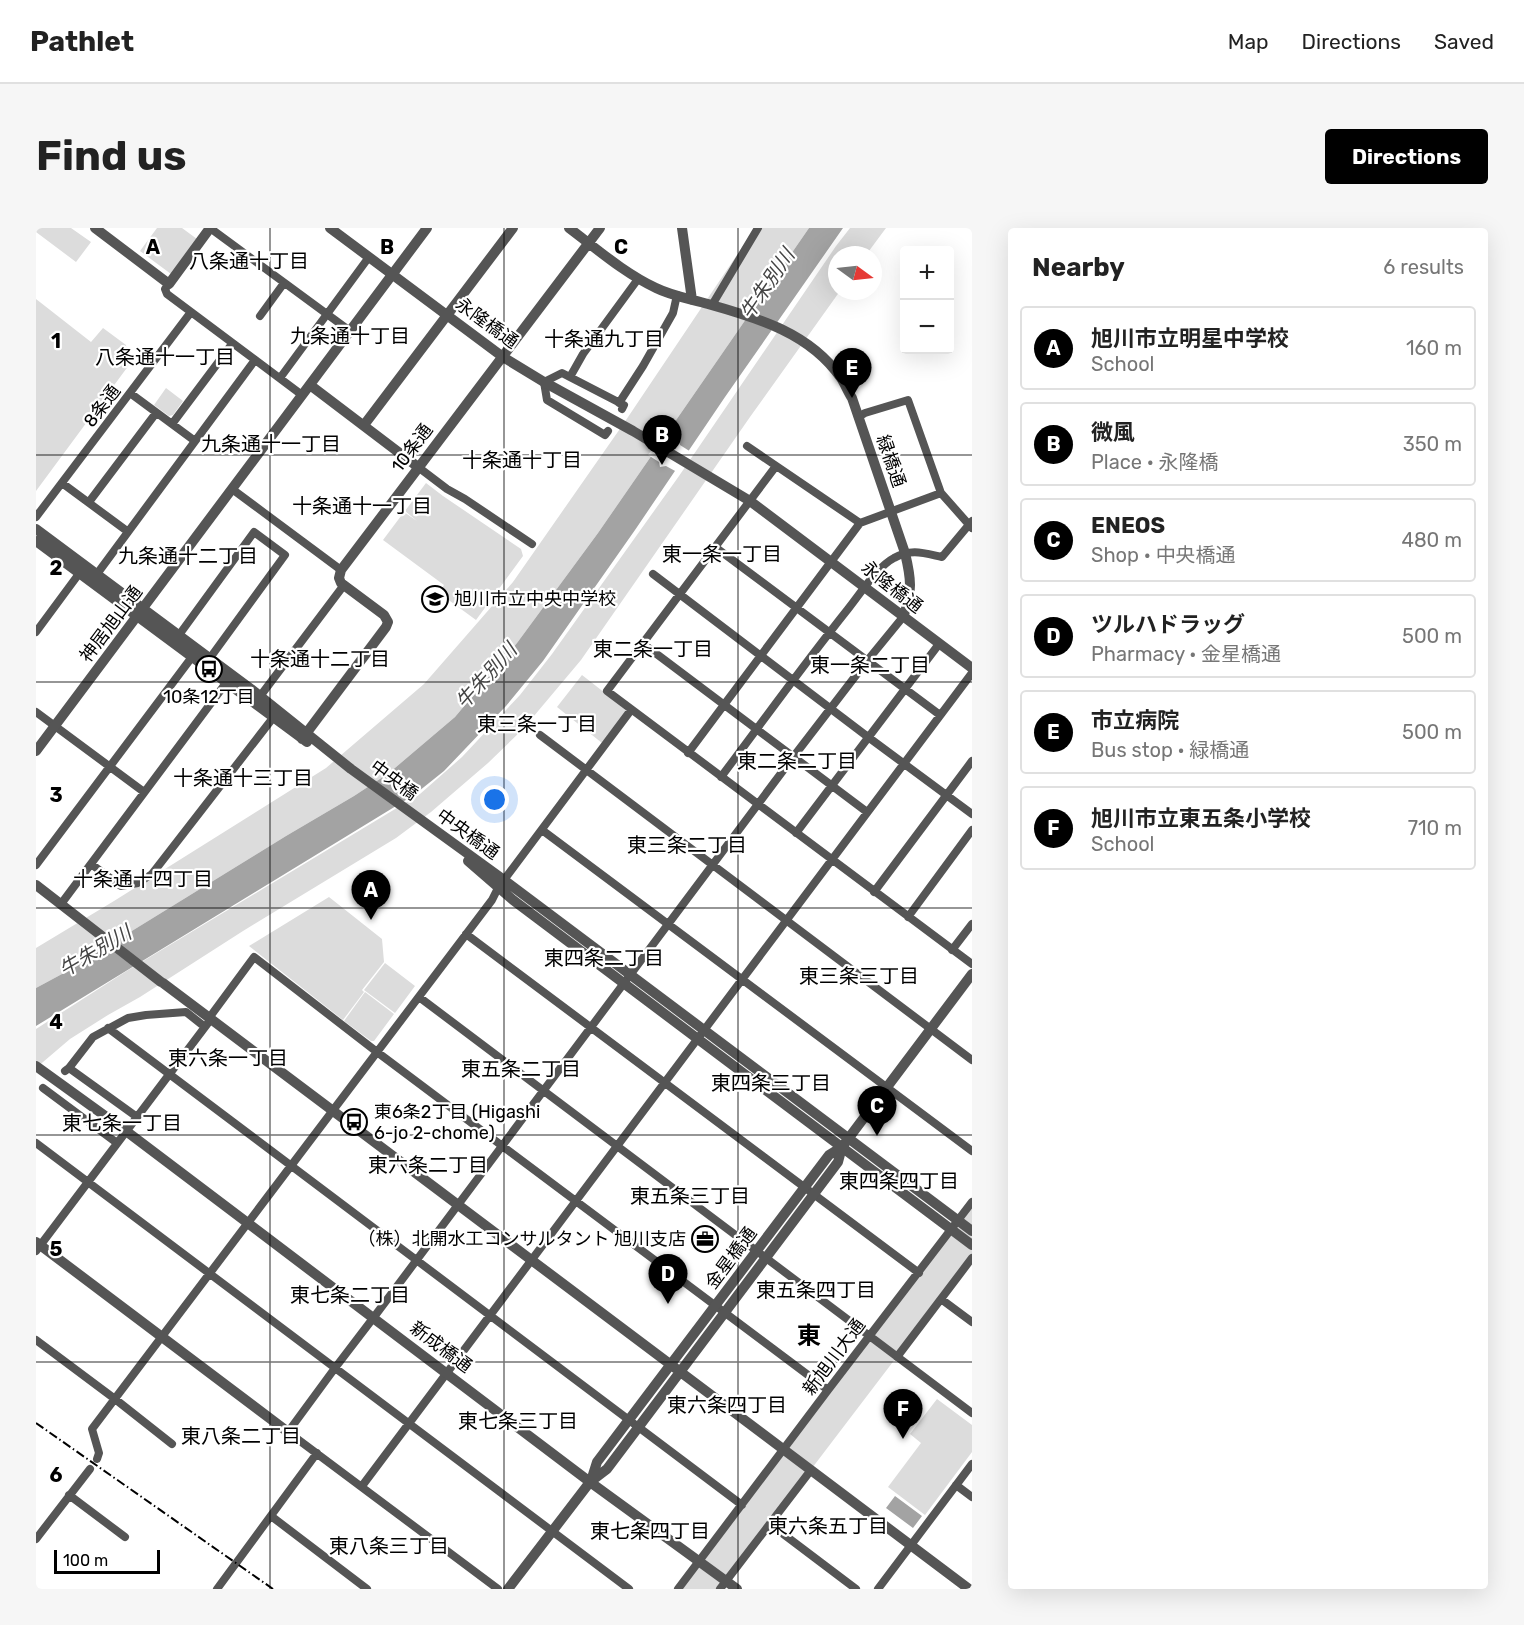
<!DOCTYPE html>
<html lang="en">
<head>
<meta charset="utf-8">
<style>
	:root { --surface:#fff; --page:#f6f6f6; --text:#222; --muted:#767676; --line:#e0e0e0; --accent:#000 }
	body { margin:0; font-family:Rubik,"Noto Sans JP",sans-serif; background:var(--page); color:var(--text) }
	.controls { position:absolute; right:18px; top:18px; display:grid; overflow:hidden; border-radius:6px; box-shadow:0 6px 24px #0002 }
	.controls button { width:54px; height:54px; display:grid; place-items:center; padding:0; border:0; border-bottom:2px solid var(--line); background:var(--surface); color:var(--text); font:30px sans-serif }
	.compass { position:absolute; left:792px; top:18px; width:54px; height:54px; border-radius:50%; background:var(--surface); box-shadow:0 6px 24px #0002; rotate:105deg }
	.scale { position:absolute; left:18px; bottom:15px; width:106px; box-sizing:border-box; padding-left:6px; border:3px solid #000; border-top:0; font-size:16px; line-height:21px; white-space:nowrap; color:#000; -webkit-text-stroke:4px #fff; paint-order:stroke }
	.you { position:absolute; left:459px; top:572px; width:21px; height:21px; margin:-15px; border:4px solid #fff; border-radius:50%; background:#1a73e8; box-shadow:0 0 0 9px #1a73e833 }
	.badge { display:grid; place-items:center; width:39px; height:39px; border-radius:50%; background:var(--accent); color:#fff; font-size:20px; font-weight:700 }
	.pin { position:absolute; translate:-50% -50px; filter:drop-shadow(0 2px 3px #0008) }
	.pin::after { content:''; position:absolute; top:32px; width:21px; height:18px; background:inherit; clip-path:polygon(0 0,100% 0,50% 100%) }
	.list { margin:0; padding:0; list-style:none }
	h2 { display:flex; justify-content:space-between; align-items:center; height:78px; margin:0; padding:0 24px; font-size:26px }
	h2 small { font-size:20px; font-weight:400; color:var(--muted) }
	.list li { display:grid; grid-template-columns:39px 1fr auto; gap:18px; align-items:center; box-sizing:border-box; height:84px; margin:0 12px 12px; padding:0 12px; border:2px solid var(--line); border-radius:6px }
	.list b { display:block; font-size:22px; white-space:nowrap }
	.list p { margin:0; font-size:20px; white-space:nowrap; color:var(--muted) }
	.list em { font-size:20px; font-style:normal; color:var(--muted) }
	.map { position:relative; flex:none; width:936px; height:1361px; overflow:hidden; border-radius:6px }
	header { display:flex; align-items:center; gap:36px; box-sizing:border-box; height:84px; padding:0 30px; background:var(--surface); border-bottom:2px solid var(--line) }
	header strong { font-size:28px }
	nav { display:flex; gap:33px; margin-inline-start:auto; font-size:21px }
	.intro { display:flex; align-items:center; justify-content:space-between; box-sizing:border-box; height:144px; padding:0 36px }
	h1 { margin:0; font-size:42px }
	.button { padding:15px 27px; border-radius:6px; background:var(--accent); color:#fff; font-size:21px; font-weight:700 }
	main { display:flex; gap:36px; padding:0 36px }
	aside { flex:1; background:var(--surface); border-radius:6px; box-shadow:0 6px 24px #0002 }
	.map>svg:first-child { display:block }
</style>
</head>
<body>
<header>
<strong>Pathlet</strong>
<nav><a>Map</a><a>Directions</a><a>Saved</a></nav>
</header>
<div class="intro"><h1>Find us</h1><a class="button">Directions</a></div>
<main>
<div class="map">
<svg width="936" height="1361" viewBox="0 0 936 1361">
	<rect width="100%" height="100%" fill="#fff"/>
	<path fill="#dcdcdc" d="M0 0H35L55 14 40 34 0 4Z
		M121 0H146L161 11 135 46 104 23Z
		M719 0H773L562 305 481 415 419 489 353 545 318 568 250 608 26 746 0 760V720L78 673 290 540 388 456 477 354 588 195Z
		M814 0H850L830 27H801V63H804L714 189 545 432 487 501 452 535 395 584 360 610 207 703 104 769 72 787 34 811 0 840V801L89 744 384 566 426 529 484 467 516 426 643 248 800 18Z
		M0 71 55 114 67 100 90 117 93 137 0 263Z
		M130 160 147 173 137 187 133 188 118 177Z
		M390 255 407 268 485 321 487 328 440 392 403 365 408 357 347 312 368 284 381 293 369 283Z
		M546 447 592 483 566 515 521 479Z
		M293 669 346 711 348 734 326 762 328 764 307 792 213 718Z
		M349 735 379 758 359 785 328 762Z
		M329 764 358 786 338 813H335L308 793Z
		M936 973V1030L684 1361H642Z
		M901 1171 936 1197V1224L889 1287 852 1259 885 1215 874 1206Z"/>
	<path fill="#a3a3a3" d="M773 0H807L689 169 599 302 507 433 470 478 408 543 378 567 0 798V760L26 746 250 608 318 568 353 545 419 489 481 415 562 305Z
		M859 1268 886 1288 877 1300 850 1280Z"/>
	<path fill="#fff" d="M626 207 637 213 642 212 644 217 655 224 641 244 630 238 624 239 623 234 612 227Z"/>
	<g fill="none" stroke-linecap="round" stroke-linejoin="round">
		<path stroke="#555" stroke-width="8" d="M174 0 314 103
			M133 56 129 61 131 66 266 167
			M676 77 722 0
			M224 88 248 55
			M534 149 547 126 602 51
			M244 150 333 29
			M94 165 159 213
			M583 175 607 138 637 85 641 67
			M822 189 829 185 872 172 905 265 936 300
			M136 196 196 116
			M572 203 569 207 511 172 508 154 526 145 588 177 586 181
			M711 218 824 295 905 265
			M740 238 571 463 936 736
			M382 239 411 261 429 271 496 316
			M26 255 91 303
			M196 261 305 342
			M53 274 120 185
			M0 289 155 84
			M679 319 904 487
			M617 346 832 509 936 586
			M58 350 219 132
			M0 404 45 343
			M143 407 218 304 249 327 174 430
			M606 415 831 584
			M222 471 308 357
			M0 484 108 564
			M504 507 936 832
			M652 525 824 295
			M685 549C727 493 768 436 812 381 824 366 842 338 858 330 875 320 888 325 906 329L936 293
			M506 602 936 923
			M760 605 903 416
			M55 636 85 658 102 655 116 646 240 486
			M0 637 159 425
			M838 664 936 533
			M25 676 190 455
			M872 689 936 602
			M430 706 883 1045
			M916 722 936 696
			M383 769 936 1185
			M173 790 218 729 341 824 792 1162
			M72 800 706 1277
			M33 840 101 889
			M29 843 33 840 57 809 92 790 110 787 150 784 169 799
			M7 860 81 915
			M0 915 593 1361
			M0 1023 175 791
			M905 1071 936 1094
			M0 1112 79 1171 136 1216
			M861 1129 936 1030
			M61 1231 63 1225 56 1201 456 672 462 660 595 482
			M920 1257 936 1269
			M326 1258 936 445
			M33 1267 89 1309
			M235 1288 331 1361
			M734 1296 820 1361
			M0 1311 54 1241
			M181 1361 281 1225
			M462 1361 252 1204 299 1140 338 1089 758 528 831 433 867 389
			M642 1361 792 1162 936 974
			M684 1361 775 1242
			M842 1361 936 1236"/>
		<path stroke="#555" stroke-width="10" d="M59 0 133 56 174 0
			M294 0 467 129 508 154 597 203 714 273 936 440
			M533 0C561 21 588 45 620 60 636 68 655 71 672 76 722 90 774 105 805 150 809 156 812 164 816 170L869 325C875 350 877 364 867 389
			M646 0 656 72
			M274 157 382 239
			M328 197 477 0
			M0 301 215 461 315 541 468 652 936 1003
			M0 313 271 514
			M266 511 350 399 352 394 348 387 305 355 303 350 305 342 564 0
			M0 523 391 0
			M432 633 477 672 936 1017
			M0 657 125 754
			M127 755 933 1361
			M0 838 90 903 554 1254 701 1361
			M0 1014 252 1204
			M555 1253 561 1234 793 927 806 919
			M472 1361 554 1254 571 1241 802 934 806 919 936 746"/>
		<path stroke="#000" stroke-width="2" stroke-dasharray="9 3 1.5 3" stroke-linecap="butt" d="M0 1195 237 1361"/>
	</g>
	<path fill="none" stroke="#000" stroke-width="1.5" stroke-opacity="0.55" d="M234 0V1361M468 0V1361M702 0V1361M0 227H936M0 454H936M0 680H936M0 907H936M0 1134H936"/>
	<defs>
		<symbol id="school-ring" viewBox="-11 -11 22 22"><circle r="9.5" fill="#fff" stroke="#000" stroke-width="1.5"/><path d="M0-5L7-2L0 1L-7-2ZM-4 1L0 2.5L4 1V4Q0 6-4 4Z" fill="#000"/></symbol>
		<symbol id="bus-ring" viewBox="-11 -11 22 22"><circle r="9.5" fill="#fff" stroke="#000" stroke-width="1.5"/><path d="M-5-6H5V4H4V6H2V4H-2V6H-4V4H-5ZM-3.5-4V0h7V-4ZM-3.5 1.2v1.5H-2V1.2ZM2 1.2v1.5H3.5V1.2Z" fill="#000"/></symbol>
		<symbol id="office-ring" viewBox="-11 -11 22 22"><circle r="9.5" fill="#fff" stroke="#000" stroke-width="1.5"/><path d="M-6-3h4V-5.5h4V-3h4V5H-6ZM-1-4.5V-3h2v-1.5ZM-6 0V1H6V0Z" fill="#000"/></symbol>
	</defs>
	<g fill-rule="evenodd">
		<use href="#school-ring" x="384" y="356" width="30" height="30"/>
		<use href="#bus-ring" x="158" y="426" width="30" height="30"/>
		<use href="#bus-ring" x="303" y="879" width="30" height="30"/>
		<use href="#office-ring" x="654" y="996" width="30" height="30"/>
	</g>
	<g text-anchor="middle" stroke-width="4.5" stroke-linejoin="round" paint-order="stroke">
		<g font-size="18" fill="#000" stroke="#fff">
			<text transform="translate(451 95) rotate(36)" y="6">永隆橋通</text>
			<text transform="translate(66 178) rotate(-53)" y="6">8条通</text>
			<text transform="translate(376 220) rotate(-53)" y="6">10条通</text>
			<text transform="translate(855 233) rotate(71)" y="6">緑橋通</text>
			<text transform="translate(856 359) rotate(38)" y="6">永隆橋通</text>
			<text transform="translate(75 396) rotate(-53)" y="6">神居旭山通</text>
			<text transform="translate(358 552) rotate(36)" y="6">中央橋</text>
			<text transform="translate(432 606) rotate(36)" y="6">中央橋通</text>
			<text transform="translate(695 1030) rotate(-53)" y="6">金星橋通</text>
			<text transform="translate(405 1119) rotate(37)" y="6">新成橋通</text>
			<text transform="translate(798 1129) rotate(-53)" y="6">新旭川大通</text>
		</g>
		<g font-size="18" fill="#000" stroke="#fff" text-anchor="start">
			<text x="418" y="377">旭川市立中央中学校</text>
			<text x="173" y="475" text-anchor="middle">10条12丁目</text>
			<text x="338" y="890">東6条2丁目 (Higashi<tspan x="338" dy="21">6-jo 2-chome)</tspan></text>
			<text x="650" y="1017" text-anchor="end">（株）北開水工コンサルタント 旭川支店</text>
		</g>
		<g font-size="20" fill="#000" stroke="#fff">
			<text x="213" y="40">八条通十丁目</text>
			<text x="314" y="115">九条通十丁目</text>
			<text x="568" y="118">十条通九丁目</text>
			<text x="129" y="136">八条通十一丁目</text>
			<text x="235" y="223">九条通十一丁目</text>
			<text x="486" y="239">十条通十丁目</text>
			<text x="326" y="285">十条通十一丁目</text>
			<text x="686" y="333">東一条一丁目</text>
			<text x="152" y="335">九条通十二丁目</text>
			<text x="617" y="428">東二条一丁目</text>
			<text x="284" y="438">十条通十二丁目</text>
			<text x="834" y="444">東一条二丁目</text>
			<text x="501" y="503">東三条一丁目</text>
			<text x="761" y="540">東二条二丁目</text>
			<text x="207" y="557">十条通十三丁目</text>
			<text x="651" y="624">東三条二丁目</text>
			<text x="107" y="658">十条通十四丁目</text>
			<text x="568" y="737">東四条二丁目</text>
			<text x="823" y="755">東三条三丁目</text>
			<text x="192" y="837">東六条一丁目</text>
			<text x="485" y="848">東五条二丁目</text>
			<text x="735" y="862">東四条三丁目</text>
			<text x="86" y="902">東七条一丁目</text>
			<text x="392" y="944">東六条二丁目</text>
			<text x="863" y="960">東四条四丁目</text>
			<text x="654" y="975">東五条三丁目</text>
			<text x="780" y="1069">東五条四丁目</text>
			<text x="314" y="1074">東七条二丁目</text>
			<text x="691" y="1184">東六条四丁目</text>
			<text x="482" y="1200">東七条三丁目</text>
			<text x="205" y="1215">東八条二丁目</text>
			<text x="792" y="1305">東六条五丁目</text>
			<text x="614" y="1310">東七条四丁目</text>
			<text x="353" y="1325">東八条三丁目</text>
		</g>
		<g font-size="20" font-style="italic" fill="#444" stroke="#fff">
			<text transform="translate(731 56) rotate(-56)" y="7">牛朱別川</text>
			<text transform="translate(450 448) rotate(-48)" y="7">牛朱別川</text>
			<text transform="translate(59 723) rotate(-31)" y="7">牛朱別川</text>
		</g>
		<g font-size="24" font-weight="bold" fill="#000" stroke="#fff">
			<text x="773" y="1116">東</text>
		</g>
	</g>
	<g font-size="20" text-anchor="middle" font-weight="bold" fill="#000" stroke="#fff" stroke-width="4.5" stroke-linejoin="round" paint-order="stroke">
		<text x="117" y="26">A</text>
		<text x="351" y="26">B</text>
		<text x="585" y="26">C</text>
		<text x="20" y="120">1</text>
		<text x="20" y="347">2</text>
		<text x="20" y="574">3</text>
		<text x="20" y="801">4</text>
		<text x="20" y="1028">5</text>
		<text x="20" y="1254">6</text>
	</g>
</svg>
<div class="controls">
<button>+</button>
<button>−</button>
</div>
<svg class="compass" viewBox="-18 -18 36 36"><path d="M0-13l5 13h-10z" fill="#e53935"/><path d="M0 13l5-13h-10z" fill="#767676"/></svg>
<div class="scale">100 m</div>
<div class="you"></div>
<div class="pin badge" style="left:335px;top:692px">A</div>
<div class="pin badge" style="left:626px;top:237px">B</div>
<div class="pin badge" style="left:841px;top:908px">C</div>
<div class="pin badge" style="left:632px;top:1076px">D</div>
<div class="pin badge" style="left:816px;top:170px">E</div>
<div class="pin badge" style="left:867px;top:1211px">F</div>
</div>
<aside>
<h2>Nearby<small>6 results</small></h2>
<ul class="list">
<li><span class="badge">A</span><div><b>旭川市立明星中学校</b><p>School</p></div><em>160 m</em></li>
<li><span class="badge">B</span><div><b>微風</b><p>Place · 永隆橋</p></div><em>350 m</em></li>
<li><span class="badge">C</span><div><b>ENEOS</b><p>Shop · 中央橋通</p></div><em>480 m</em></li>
<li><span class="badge">D</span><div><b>ツルハドラッグ</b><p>Pharmacy · 金星橋通</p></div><em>500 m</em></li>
<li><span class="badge">E</span><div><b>市立病院</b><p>Bus stop · 緑橋通</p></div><em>500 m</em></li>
<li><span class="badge">F</span><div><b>旭川市立東五条小学校</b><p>School</p></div><em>710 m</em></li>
</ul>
</aside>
</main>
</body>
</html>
